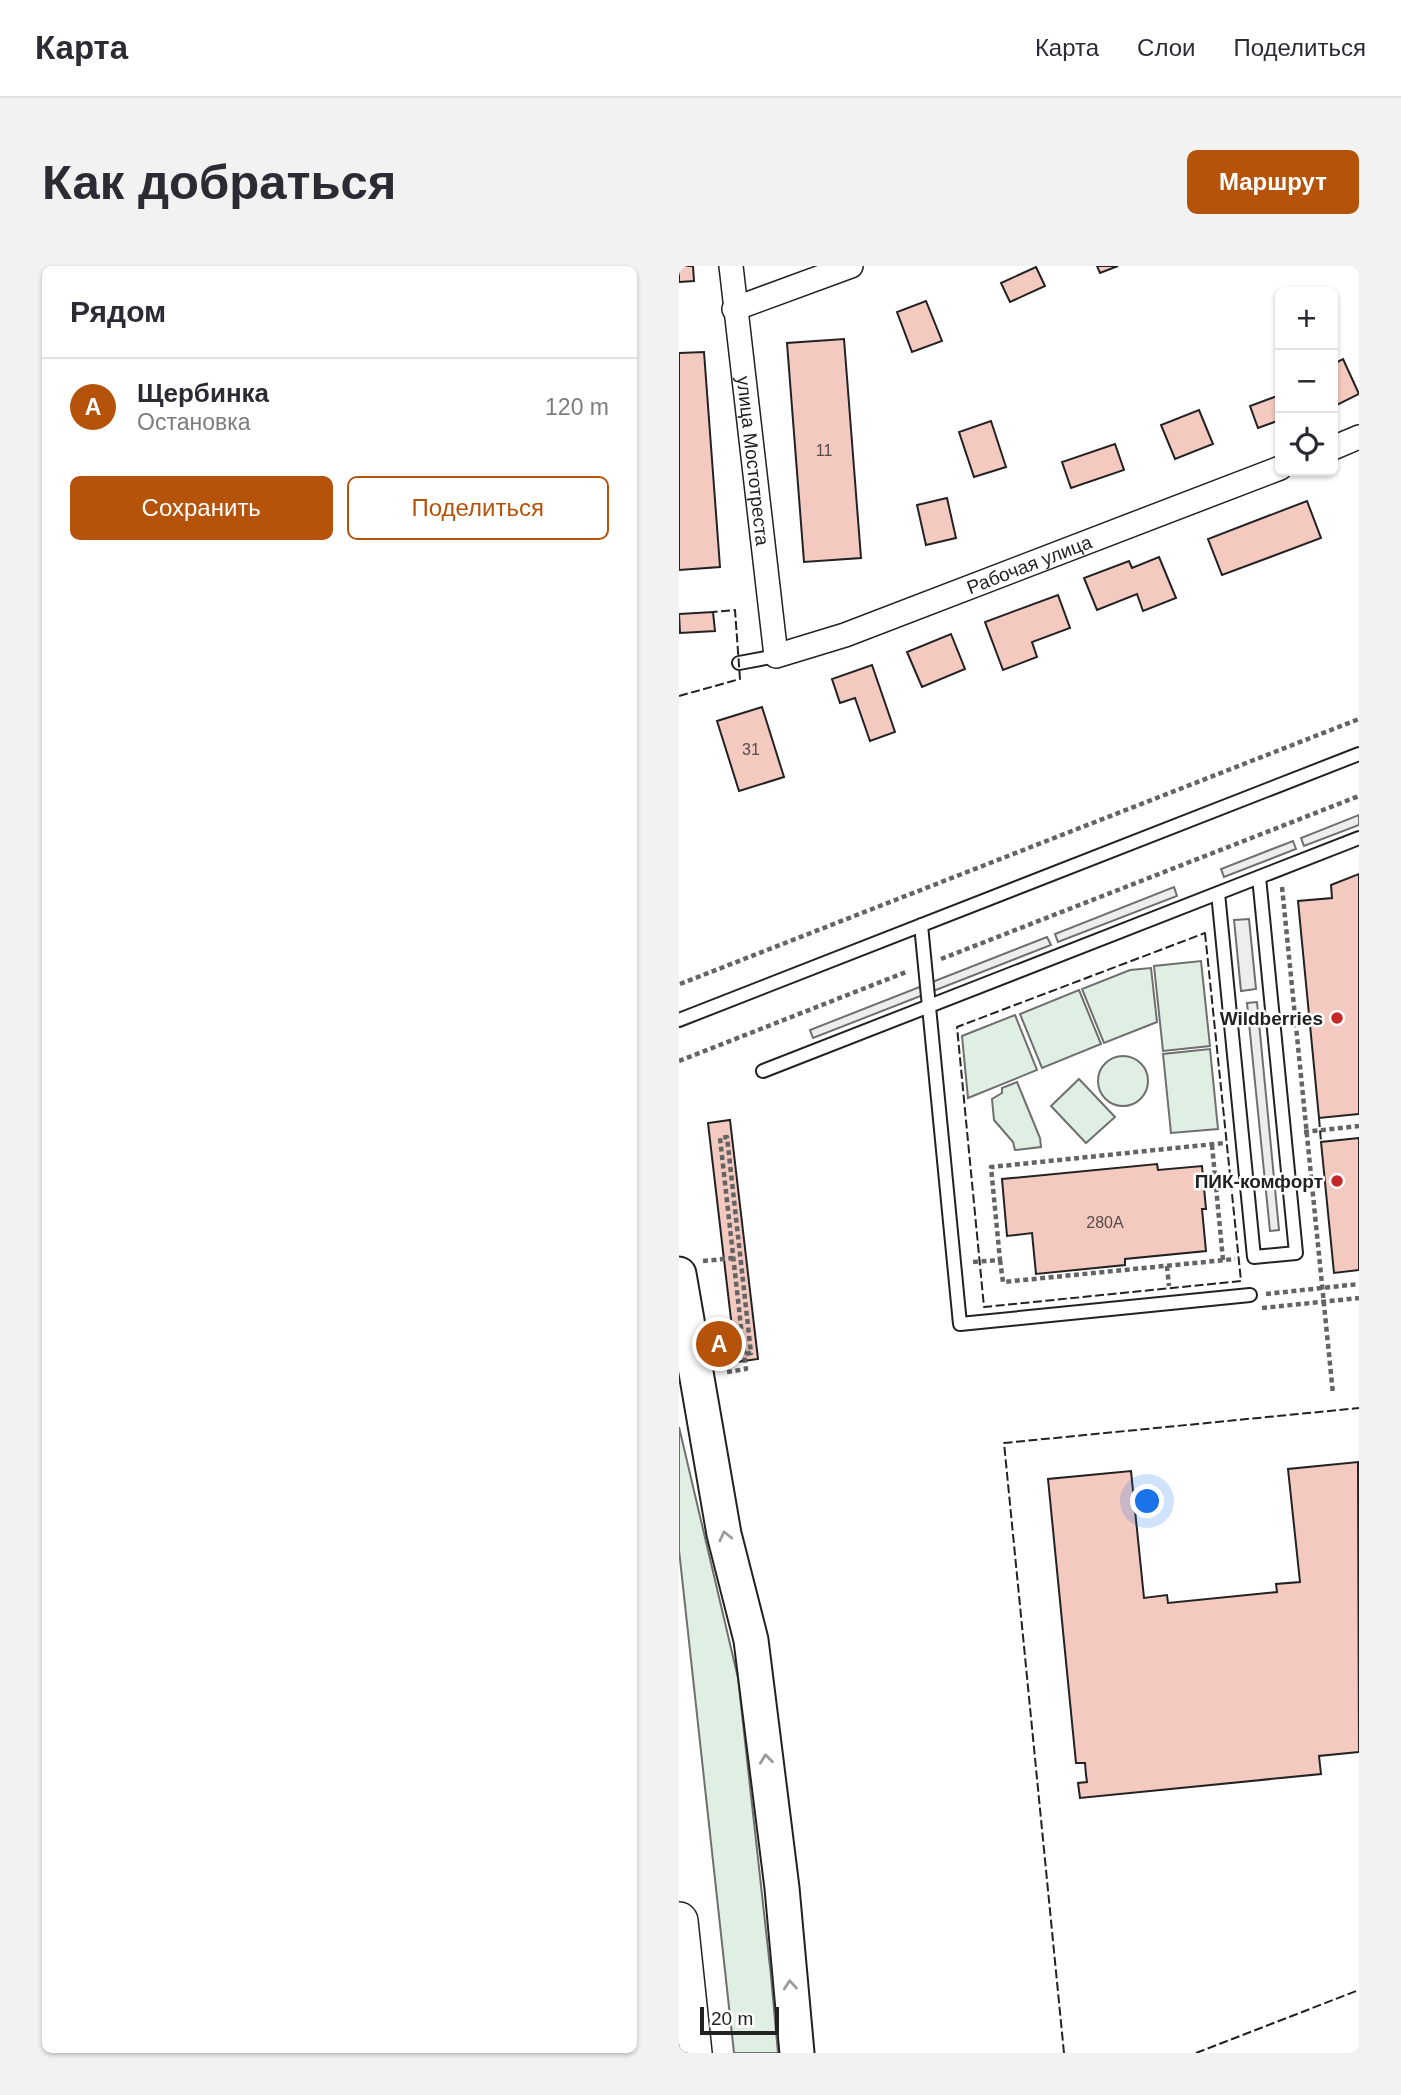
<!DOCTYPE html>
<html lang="ru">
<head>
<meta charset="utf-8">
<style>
	:root { --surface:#fff; --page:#f2f2f3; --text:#2b2b33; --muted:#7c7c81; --line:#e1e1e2; --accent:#b45309 }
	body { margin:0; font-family:Arial,sans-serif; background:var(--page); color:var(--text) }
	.controls { position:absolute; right:21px; top:21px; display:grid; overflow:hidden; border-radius:10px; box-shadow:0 2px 5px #0004 }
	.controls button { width:63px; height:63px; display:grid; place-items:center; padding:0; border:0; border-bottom:2px solid var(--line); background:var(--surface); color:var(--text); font:35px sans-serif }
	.scale { position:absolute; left:21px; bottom:18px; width:79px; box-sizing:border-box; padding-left:7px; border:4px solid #222; border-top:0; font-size:19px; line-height:24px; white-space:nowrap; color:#222; -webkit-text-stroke:5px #fff; paint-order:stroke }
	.you { position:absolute; left:469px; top:1236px; width:24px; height:24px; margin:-18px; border:5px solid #fff; border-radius:50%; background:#1a73e8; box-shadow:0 0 0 10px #1a73e833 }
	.badge { display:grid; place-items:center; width:46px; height:46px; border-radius:50%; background:var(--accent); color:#fff; font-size:23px; font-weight:700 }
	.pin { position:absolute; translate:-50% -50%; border:4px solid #fff; box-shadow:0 2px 7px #0006 }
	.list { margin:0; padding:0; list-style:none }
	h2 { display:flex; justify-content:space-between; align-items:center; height:91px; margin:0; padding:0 28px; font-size:30px }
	h2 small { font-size:23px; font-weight:400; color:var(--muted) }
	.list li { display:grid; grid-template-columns:46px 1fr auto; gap:21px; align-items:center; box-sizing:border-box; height:98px; padding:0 28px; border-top:2px solid var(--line) }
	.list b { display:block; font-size:26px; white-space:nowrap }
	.list p { margin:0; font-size:23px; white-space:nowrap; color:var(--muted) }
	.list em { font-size:23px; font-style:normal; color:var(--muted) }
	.actions { display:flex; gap:14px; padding:21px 28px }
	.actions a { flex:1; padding:16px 0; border:2px solid var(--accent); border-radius:10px; text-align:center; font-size:24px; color:var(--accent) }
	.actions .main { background:var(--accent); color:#fff }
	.icon { flex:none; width:38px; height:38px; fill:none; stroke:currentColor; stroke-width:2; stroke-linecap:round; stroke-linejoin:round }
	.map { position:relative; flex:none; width:680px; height:1787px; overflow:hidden; border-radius:10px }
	header { display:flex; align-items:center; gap:42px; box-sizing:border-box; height:98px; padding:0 35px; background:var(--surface); border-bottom:2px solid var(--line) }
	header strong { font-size:33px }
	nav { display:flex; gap:38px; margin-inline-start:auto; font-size:24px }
	.intro { display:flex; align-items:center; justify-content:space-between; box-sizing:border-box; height:168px; padding:0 42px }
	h1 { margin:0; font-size:49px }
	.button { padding:18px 32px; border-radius:10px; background:var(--accent); color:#fff; font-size:24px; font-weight:700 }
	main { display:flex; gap:42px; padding:0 42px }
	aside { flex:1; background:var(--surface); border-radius:10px; box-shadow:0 2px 5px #0004 }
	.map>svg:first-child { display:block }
</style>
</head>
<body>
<header>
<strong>Карта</strong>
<nav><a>Карта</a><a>Слои</a><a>Поделиться</a></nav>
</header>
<div class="intro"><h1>Как добраться</h1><a class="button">Маршрут</a></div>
<main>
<aside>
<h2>Рядом<small></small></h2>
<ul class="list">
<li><span class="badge">A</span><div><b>Щербинка</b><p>Остановка</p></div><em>120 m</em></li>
</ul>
<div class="actions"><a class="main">Сохранить</a><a>Поделиться</a></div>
</aside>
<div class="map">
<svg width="680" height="1787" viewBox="0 0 680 1787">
	<rect width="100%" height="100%" fill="#fff"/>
	<path fill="#e0efe3" stroke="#6f6f6f" stroke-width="2" d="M522 695 531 780 484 785 475 700Z
		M472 702 478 756 425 777 403 723 451 704Z
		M400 724 422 778 363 802 341 748Z
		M336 749 358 804 289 832 283 770Z
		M531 783 539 863 492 867 484 788Z
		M419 815a25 25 0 1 1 50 0a25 25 0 1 1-50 0Z
		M400 813 436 851 407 877 372 840Z
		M338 816 361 872 362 881 336 884 334 876 315 854 313 833 323 827V822Z
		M0 1161 59 1412 92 1710 99 1787H55L0 1284Z"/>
	<path fill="#ededed" stroke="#6f6f6f" stroke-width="2" d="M680 549V559L625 580 622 572Z
		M614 575 617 583 545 611 542 603Z
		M495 621 498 630 379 676 376 668Z
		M570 653 577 723 562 725 555 654Z
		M368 671 372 679 134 772 131 764Z
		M578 736 600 964 591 965 568 737Z"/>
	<path fill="#f3c9c0" stroke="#222" stroke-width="2" d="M0 0H14L15 15 0 16Z
		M418 0H439L421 7Z
		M357 1 366 20 331 36 322 17Z
		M247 35 263 75 233 86 218 46Z
		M165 73 182 292 125 296 108 77Z
		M25 86 41 301 0 304V87Z
		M664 93 680 128 654 141V98Z
		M601 129V154L579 162 571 140Z
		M520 144 534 178 496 193 482 159Z
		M312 155 327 201 295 211 280 166Z
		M436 178 445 204 392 222 383 196Z
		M268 232 277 272 247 279 238 239Z
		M628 235 642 272 543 309 529 273Z
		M480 291 497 332 464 345 458 328 418 344 405 312 450 295 453 302Z
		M379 329 391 362 353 376 358 391 324 404 306 356Z
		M34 346 36 365 1 367 0 348Z
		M272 368 286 403 243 421 228 386Z
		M193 399 216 466 191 475 176 432 161 437 153 413Z
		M83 441 105 511 60 525 38 455Z
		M680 608V848L640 852 619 635 653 632 652 619Z
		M51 854 79 1093 57 1096 29 857Z
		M680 872V1004L655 1007 642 876Z
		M478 898 479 904 523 900 527 943H523L527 985 446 993V999L357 1008 353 967 328 970 323 913Z
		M679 1196 680 1486 640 1490 642 1508 401 1532 399 1517 408 1516 407 1509 406 1497H397L369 1213 452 1205 465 1332 488 1329 489 1337 598 1326 597 1318 621 1316 609 1203Z"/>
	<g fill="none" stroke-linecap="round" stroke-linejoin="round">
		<defs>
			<path id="lane" d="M60 397 97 390
				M539 627 575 991 617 987 580 611
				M242 659 281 1058 571 1029
				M0 754 680 488
				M84 805 680 572"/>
			<g id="street">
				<path id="s1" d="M52 0 97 390 166 369 601 202"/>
				<path d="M55 43 172 0"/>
				<path d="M654 182 680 171"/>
			</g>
			<path id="secondary" d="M0 1008 45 1268 72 1374 103 1622 118 1787"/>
			<path id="primary" d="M0 1655 14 1787"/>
		</defs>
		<use href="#lane" stroke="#222" stroke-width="16"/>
		<use href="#street" stroke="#222" stroke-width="26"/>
		<use href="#secondary" stroke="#222" stroke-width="37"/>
		<use href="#primary" stroke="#222" stroke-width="40"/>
		<path stroke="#646464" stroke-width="4.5" stroke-dasharray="5 3.5" stroke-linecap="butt" d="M603 621 654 1128
			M262 693 680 530
			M1 718 680 453
			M0 795 227 706
			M625 866 680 860
			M533 879 544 994
			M321 994 324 1016 556 993
			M24 995 54 992
			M294 996 321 994 312 901 545 877
			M488 1000 490 1020
			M587 1028 680 1018
			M583 1042 680 1032
			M48 1106 67 1103 65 1088 41 872 48 871 72 1087 65 1088"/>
		<use href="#lane" stroke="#fff" stroke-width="12"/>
		<use href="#street" stroke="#fff" stroke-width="23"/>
		<use href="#secondary" stroke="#fff" stroke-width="33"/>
		<use href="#primary" stroke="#fff" stroke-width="37"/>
		<path stroke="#222" stroke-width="2" stroke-dasharray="9 3.5" stroke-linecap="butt" d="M0 430 61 413 56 344 34 346
			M526 667 562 1015 305 1041 278 761Z
			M640 852 642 876
			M385 1787 325 1177 680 1142
			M517 1787 680 1724"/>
	</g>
	<defs><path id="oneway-chevron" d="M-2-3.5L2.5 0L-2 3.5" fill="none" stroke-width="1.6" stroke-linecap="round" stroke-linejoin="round" transform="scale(1.75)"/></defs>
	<g stroke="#9c9c9c">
		<use href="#oneway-chevron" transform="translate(46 1270) rotate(-103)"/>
		<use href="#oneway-chevron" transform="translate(87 1493) rotate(-97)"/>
		<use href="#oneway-chevron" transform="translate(111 1719) rotate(-95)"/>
	</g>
	<g fill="#c62828" stroke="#fff" stroke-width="2.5">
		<circle cx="658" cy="752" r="7"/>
		<circle cx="658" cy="915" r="7"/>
	</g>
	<g text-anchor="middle" stroke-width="5" stroke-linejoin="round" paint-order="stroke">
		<g font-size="16" fill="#564c4a">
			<text x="145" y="190">11</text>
			<text x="72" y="489">31</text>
			<text x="426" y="962">280А</text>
		</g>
		<g font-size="19" fill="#222" stroke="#fff">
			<text dy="7" stroke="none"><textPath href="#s1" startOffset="196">улица Мостотреста</textPath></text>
			<text dy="7" stroke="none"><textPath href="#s1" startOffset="662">Рабочая улица</textPath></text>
		</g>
		<g font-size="19" font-weight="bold" fill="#222" stroke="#fff" text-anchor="end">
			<text x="644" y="759">Wildberries</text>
			<text x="644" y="922">ПИК-комфорт</text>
		</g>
	</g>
</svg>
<div class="controls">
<button>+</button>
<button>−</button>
<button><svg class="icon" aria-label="locate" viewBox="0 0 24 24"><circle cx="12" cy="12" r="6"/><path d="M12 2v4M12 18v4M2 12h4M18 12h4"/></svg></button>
</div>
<div class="scale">20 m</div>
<div class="you"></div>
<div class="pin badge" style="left:40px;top:1078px">A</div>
</div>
</main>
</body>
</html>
